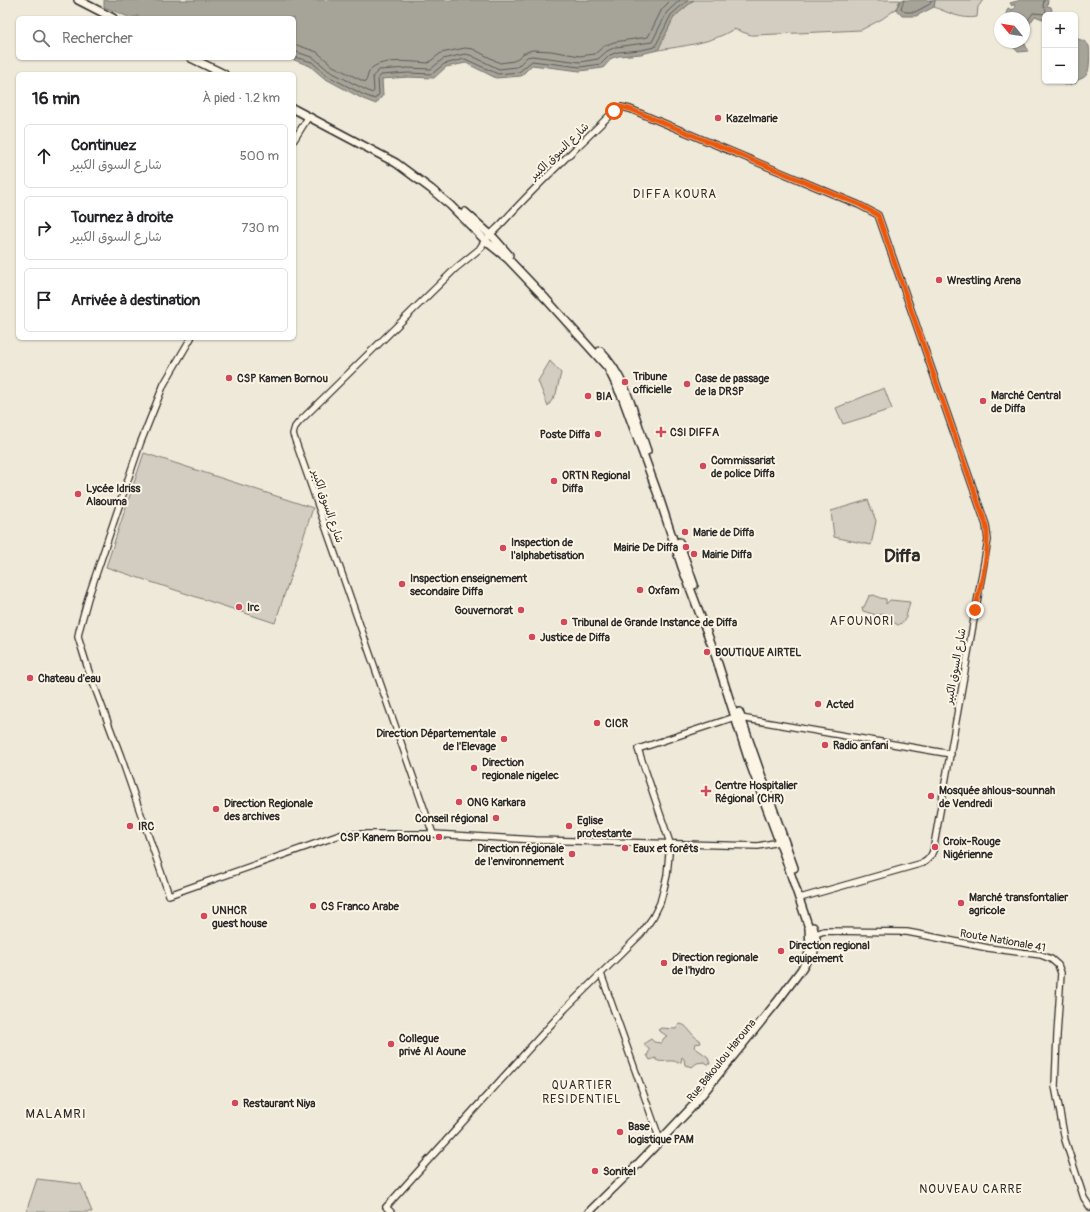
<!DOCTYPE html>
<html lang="fr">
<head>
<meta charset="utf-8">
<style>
	:root { --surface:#fff; --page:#f2f2f2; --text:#202124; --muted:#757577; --line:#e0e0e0 }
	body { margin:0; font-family:Pangolin,"Playpen Sans Arabic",sans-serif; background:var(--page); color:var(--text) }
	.controls { position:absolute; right:12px; top:12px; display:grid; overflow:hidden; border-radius:6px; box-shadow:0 1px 3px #0004 }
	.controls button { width:36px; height:36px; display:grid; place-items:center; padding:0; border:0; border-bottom:1px solid var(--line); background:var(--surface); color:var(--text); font:20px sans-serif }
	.compass { position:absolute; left:994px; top:12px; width:36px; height:36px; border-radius:50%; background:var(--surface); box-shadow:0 1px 3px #0004; rotate:300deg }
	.stop { position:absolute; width:12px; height:12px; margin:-9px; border:3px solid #ea580c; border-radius:50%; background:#fff }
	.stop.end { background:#ea580c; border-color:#fff; box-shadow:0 1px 4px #0008 }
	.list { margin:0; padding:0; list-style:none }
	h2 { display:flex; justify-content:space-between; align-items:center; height:52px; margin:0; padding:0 16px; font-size:17px }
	h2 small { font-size:13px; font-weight:400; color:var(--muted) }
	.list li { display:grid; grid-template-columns:26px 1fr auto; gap:12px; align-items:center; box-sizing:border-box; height:64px; margin:0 8px 8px; padding:0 8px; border:1px solid var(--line); border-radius:6px }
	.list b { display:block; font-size:15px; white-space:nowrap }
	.list p { margin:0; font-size:13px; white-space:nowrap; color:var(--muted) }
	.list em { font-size:13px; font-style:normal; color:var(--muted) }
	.icon { flex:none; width:22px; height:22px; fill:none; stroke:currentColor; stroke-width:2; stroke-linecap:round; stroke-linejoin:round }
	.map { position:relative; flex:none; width:1090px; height:1212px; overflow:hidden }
	.search { position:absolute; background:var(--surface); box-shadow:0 1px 3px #0004; left:16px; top:16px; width:280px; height:44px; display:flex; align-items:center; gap:10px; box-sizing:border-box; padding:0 14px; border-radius:6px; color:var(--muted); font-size:15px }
	.panel { position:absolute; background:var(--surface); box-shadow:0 1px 3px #0004; left:16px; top:72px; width:280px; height:268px; border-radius:6px }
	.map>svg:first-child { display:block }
</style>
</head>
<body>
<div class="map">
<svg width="1090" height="1212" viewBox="0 0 1090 1212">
	<rect width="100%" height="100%" fill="#efe9da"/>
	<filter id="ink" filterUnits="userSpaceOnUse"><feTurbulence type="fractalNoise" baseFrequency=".025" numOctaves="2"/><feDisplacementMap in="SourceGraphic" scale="8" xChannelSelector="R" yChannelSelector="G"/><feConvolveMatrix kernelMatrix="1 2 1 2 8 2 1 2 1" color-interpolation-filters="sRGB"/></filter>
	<g filter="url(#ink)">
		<path fill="#d2cdc0" stroke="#7e7c76" d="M694 0H900L896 9 882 19 861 30 756 35H751L734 29C712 43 684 46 658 50L674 17Z
			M935 0H983L978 7 977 17C962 20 947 12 934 7Z
			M550 361 561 373 556 394 548 406 538 381Z
			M884 388 892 409 843 424 836 408Z
			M144 453 313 508 275 623 106 567Z
			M868 500 876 521 871 545 834 537 831 511Z
			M874 595 880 598 886 599V604L890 600 910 602 905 621 898 625 893 622H886L885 620 889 617V616L884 614 876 615 863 611 862 607H864L869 596Z
			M679 1024C689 1024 689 1035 700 1040L701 1043 695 1044 694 1047 708 1057 710 1064H708L704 1062 697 1063 692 1067 685 1065 684 1059 682 1057 681 1062 678 1063C672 1058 663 1064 656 1060V1058L650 1060 647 1055 649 1052V1049L644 1045 646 1042 651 1039 654 1042 661 1043 664 1038 667 1036 658 1030 661 1028 676 1029Z
			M37 1179 81 1184 92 1212H26Z"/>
		<path fill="#a6a399" stroke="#75736d" d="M104 0H694L674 17 658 50 641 54 619 56 612 58 603 68 580 71 532 65 521 76 496 78 466 63 446 67 434 78 408 77 382 79 383 95 376 104 363 99 324 78 310 66 289 58H294V18H138V16L131 18 104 7Z
			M901 0H935L934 7 916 16H902L896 9Z
			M1021 0H1048L1047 6 1051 7 1052 10 1048 15H1045V20L1035 16 1024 32V18H1008L1006 14 1008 8 1012 10 1015 8 1014 4 1012 6 1010 3Z
			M1075 39H1078C1082 40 1087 42 1089 46 1090 50 1090 70 1087 74 1085 78 1080 79 1076 81V83L1065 85 1059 81H1075Z
			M1009 42H1024L1028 51 1018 52Z"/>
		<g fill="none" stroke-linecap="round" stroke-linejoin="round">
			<path stroke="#5c5b57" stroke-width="1" d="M904 0 901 8 905 12H915L930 4 931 0
				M1024 26 1033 13 1045 14 1046 10 1043 6 1044 0
				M294 44 317 52 333 66 365 82C368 79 367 73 371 69 380 58 415 62 428 63L441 53 465 48 473 49 500 63 514 61 524 53 532 50 551 51 580 56 595 54 604 46 614 42 648 37 662 9 671 0
				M294 51 314 58 329 71 372 93 374 91 373 76 379 70 408 68 431 69 443 59 465 54 470 55 499 69 517 67 527 57 532 56 580 62 598 59 607 51 616 47 652 42 667 12 680 0
				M294 57 312 62 326 75 364 95 375 99 379 94 378 79 381 75 408 73 432 74 444 64 465 59 498 74 519 72 532 61 580 67 601 64 610 55 618 52 641 50 655 47 671 15 688 0"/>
			<defs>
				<path id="secondary" d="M294 140 309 116
					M480 248C487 236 495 231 504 221 538 183 577 148 614 111L621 107 630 109 859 205 878 215 986 525 988 540 933 851C931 857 928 860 923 863L800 898
					M191 338 164 384 140 444 88 598 79 631 78 637 89 672 121 757 169 895 340 835 348 834H433L536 840 758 846 774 843 781 839
					M433 834 293 434 295 427 299 422 456 268 482 247
					M813 935 824 931 907 932 923 935 988 948 1041 955 1051 959 1058 965 1061 973 1057 1035 1055 1086 1065 1140 1084 1198 1090 1207
					M601 974 660 1140
					M391 1212 386 1207 565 1009 641 934 653 917 660 903 664 888 667 875 670 843 638 749 735 717 951 754"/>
				<path id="highway" d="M78 0 113 18
					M191 58 224 74
					M294 109 396 163 431 189 450 205 487 242 508 259 546 299 608 368 623 399 660 500 682 567 714 651 748 758 786 860 809 928 810 949 807 960 801 970 777 1002 691 1108 637 1165 589 1212
					M465 212 494 238 509 255
					M600 351C626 377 635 417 647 451
					M679 542 694 585
					M739 712 794 868
					M813 927 816 938 814 952"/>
			</defs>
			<use href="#secondary" stroke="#2b2b2b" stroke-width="8"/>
			<use href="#highway" stroke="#2b2b2b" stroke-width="10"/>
			<use href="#secondary" stroke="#fcf5e5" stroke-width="5.5"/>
			<use href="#highway" stroke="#fcf5e5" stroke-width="7"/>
		</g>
	</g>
	<g fill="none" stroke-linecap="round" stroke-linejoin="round" filter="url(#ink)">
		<path stroke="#ea580c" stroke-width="5" d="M614 111 621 107 630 109 860 205 878 215 986 525C991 551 980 585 975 610"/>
	</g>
	<g fill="#d1495b" stroke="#fcf5e5" stroke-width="1.5">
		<circle cx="718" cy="118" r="4"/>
		<circle cx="939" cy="280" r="4"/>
		<circle cx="229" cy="378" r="4"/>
		<circle cx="625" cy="382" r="4"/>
		<circle cx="687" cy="384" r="4"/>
		<circle cx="588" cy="396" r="4"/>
		<circle cx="983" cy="401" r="4"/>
		<path d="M659 426h4v4h4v4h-4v4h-4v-4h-4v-4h4z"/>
		<circle cx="598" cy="434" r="4"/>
		<circle cx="703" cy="466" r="4"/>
		<circle cx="554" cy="481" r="4"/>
		<circle cx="78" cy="494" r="4"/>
		<circle cx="685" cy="532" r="4"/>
		<circle cx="686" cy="547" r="4"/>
		<circle cx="503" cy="548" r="4"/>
		<circle cx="694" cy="554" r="4"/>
		<circle cx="402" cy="584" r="4"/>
		<circle cx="640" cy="590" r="4"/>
		<circle cx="239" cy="607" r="4"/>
		<circle cx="521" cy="610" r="4"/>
		<circle cx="564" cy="622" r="4"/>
		<circle cx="532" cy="637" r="4"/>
		<circle cx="707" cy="652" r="4"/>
		<circle cx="30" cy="678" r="4"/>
		<circle cx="818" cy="704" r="4"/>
		<circle cx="597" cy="723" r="4"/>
		<circle cx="504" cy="739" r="4"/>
		<circle cx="825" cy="745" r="4"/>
		<circle cx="474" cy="768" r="4"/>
		<path d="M704 785h4v4h4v4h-4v4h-4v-4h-4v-4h4z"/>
		<circle cx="931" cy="796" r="4"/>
		<circle cx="459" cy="802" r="4"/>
		<circle cx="216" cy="809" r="4"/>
		<circle cx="496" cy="818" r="4"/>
		<circle cx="130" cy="826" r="4"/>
		<circle cx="569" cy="826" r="4"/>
		<circle cx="439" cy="837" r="4"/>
		<circle cx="935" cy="847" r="4"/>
		<circle cx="625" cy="848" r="4"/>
		<circle cx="572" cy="854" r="4"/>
		<circle cx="961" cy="903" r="4"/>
		<circle cx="313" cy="906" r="4"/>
		<circle cx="204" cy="916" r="4"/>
		<circle cx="781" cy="951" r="4"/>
		<circle cx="664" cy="963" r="4"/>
		<circle cx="391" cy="1044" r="4"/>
		<circle cx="235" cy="1103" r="4"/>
		<circle cx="620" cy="1132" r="4"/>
		<circle cx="595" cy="1171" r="4"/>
	</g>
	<g text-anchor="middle" stroke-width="4" stroke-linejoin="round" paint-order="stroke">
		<g font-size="11" font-weight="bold" fill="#2b2b2b" stroke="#fcf5e5" text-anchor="start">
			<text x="726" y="122">Kazelmarie</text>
			<text x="947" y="284">Wrestling Arena</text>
			<text x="633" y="380">Tribune<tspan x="633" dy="13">officielle</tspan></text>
			<text x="237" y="382">CSP Kamen Bornou</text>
			<text x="695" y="382">Case de passage<tspan x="695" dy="13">de la DRSP</tspan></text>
			<text x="991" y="399">Marché Central<tspan x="991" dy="13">de Diffa</tspan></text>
			<text x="596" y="400">BIA</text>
			<text x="670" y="436">CSI DIFFA</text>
			<text x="590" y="438" text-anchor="end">Poste Diffa</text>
			<text x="711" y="464">Commissariat<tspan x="711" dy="13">de police Diffa</tspan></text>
			<text x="562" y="479">ORTN Regional<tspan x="562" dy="13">Diffa</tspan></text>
			<text x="86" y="492">Lycée Idriss<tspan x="86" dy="13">Alaouma</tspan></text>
			<text x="693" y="536">Marie de Diffa</text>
			<text x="511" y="546">Inspection de<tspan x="511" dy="13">l'alphabetisation</tspan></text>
			<text x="678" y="551" text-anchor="end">Mairie De Diffa</text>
			<text x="702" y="558">Mairie Diffa</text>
			<text x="410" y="582">Inspection enseignement<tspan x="410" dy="13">secondaire Diffa</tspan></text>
			<text x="648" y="594">Oxfam</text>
			<text x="247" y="611">Irc</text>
			<text x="513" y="614" text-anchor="end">Gouvernorat</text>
			<text x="572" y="626">Tribunal de Grande Instance de Diffa</text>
			<text x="540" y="641">Justice de Diffa</text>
			<text x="715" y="656">BOUTIQUE AIRTEL</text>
			<text x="38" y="682">Chateau d'eau</text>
			<text x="826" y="708">Acted</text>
			<text x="605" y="727">CICR</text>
			<text x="496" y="737" text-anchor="end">Direction Départementale<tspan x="496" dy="13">de l'Elevage</tspan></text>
			<text x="833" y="749">Radio anfani</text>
			<text x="482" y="766">Direction<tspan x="482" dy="13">regionale nigelec</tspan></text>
			<text x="715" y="789">Centre Hospitalier<tspan x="715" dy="13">Régional (CHR)</tspan></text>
			<text x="939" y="794">Mosquée ahlous-sounnah<tspan x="939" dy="13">de Vendredi</tspan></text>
			<text x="467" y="806">ONG Karkara</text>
			<text x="224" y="807">Direction Regionale<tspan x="224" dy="13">des archives</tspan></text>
			<text x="488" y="822" text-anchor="end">Conseil régional</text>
			<text x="577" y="824">Eglise<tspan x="577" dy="13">protestante</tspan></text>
			<text x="138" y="830">IRC</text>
			<text x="431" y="841" text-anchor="end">CSP Kanem Bornou</text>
			<text x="943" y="845">Croix-Rouge<tspan x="943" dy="13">Nigérienne</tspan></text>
			<text x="564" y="852" text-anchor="end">Direction régionale<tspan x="564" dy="13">de l'environnement</tspan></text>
			<text x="633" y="852">Eaux et forêts</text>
			<text x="969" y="901">Marché transfontalier<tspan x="969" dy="13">agricole</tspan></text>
			<text x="321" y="910">CS Franco Arabe</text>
			<text x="212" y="914">UNHCR<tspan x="212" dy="13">guest house</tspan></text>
			<text x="789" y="949">Direction regional<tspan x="789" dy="13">equipement</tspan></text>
			<text x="672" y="961">Direction regionale<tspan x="672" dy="13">de l'hydro</tspan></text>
			<text x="399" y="1042">Collegue<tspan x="399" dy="13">privé Al Aoune</tspan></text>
			<text x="243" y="1107">Restaurant Niya</text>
			<text x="628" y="1130">Base<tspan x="628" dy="13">logistique PAM</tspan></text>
			<text x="603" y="1175">Sonitel</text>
		</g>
		<g font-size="11" fill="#2b2b2b" stroke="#fcf5e5">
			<text transform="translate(559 151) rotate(-44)" y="4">شارع السوق الكبير</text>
			<text transform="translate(328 506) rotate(71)" y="4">شارع السوق الكبير</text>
			<text transform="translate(955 666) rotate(-80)" y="4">شارع السوق الكبير</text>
			<text transform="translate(1003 940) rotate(10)" y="4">Route Nationale 41</text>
			<text transform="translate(721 1060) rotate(-51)" y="4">Rue Bakoulou Harouna</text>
		</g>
		<g font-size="12" letter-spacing="1" fill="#2b2b2b" stroke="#fcf5e5">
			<text x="675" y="198">DIFFA KOURA</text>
			<text x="862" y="625">AFOUNORI</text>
			<text x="582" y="1089">QUARTIER<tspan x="582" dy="14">RESIDENTIEL</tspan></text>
			<text x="971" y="1193">NOUVEAU CARRE</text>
		</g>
		<g font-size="13" letter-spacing="1" fill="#2b2b2b" stroke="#fcf5e5">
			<text x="56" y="1118">MALAMRI</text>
		</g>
		<g font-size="19" font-weight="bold" fill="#2b2b2b" stroke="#fcf5e5">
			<text x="902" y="562">Diffa</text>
		</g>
	</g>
</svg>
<div class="controls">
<button>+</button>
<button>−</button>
</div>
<svg class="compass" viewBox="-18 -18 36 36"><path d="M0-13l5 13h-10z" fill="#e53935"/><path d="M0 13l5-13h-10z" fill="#757577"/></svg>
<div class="stop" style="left:614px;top:111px"></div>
<div class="stop end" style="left:975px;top:610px"></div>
<div class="search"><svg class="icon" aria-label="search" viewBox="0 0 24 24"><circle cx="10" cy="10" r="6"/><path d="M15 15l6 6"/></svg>Rechercher</div>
<section class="panel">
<h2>16 min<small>À pied · 1.2 km</small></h2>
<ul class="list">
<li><svg class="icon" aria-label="ahead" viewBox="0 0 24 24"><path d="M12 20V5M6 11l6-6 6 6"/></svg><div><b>Continuez</b><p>شارع السوق الكبير</p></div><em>500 m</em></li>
<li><svg class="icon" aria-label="right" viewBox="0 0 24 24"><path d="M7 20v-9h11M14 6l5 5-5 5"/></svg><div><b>Tournez à droite</b><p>شارع السوق الكبير</p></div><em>730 m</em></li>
<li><svg class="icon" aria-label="arrive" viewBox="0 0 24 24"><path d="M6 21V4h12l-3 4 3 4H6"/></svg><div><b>Arrivée à destination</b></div></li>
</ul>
</section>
</div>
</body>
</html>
